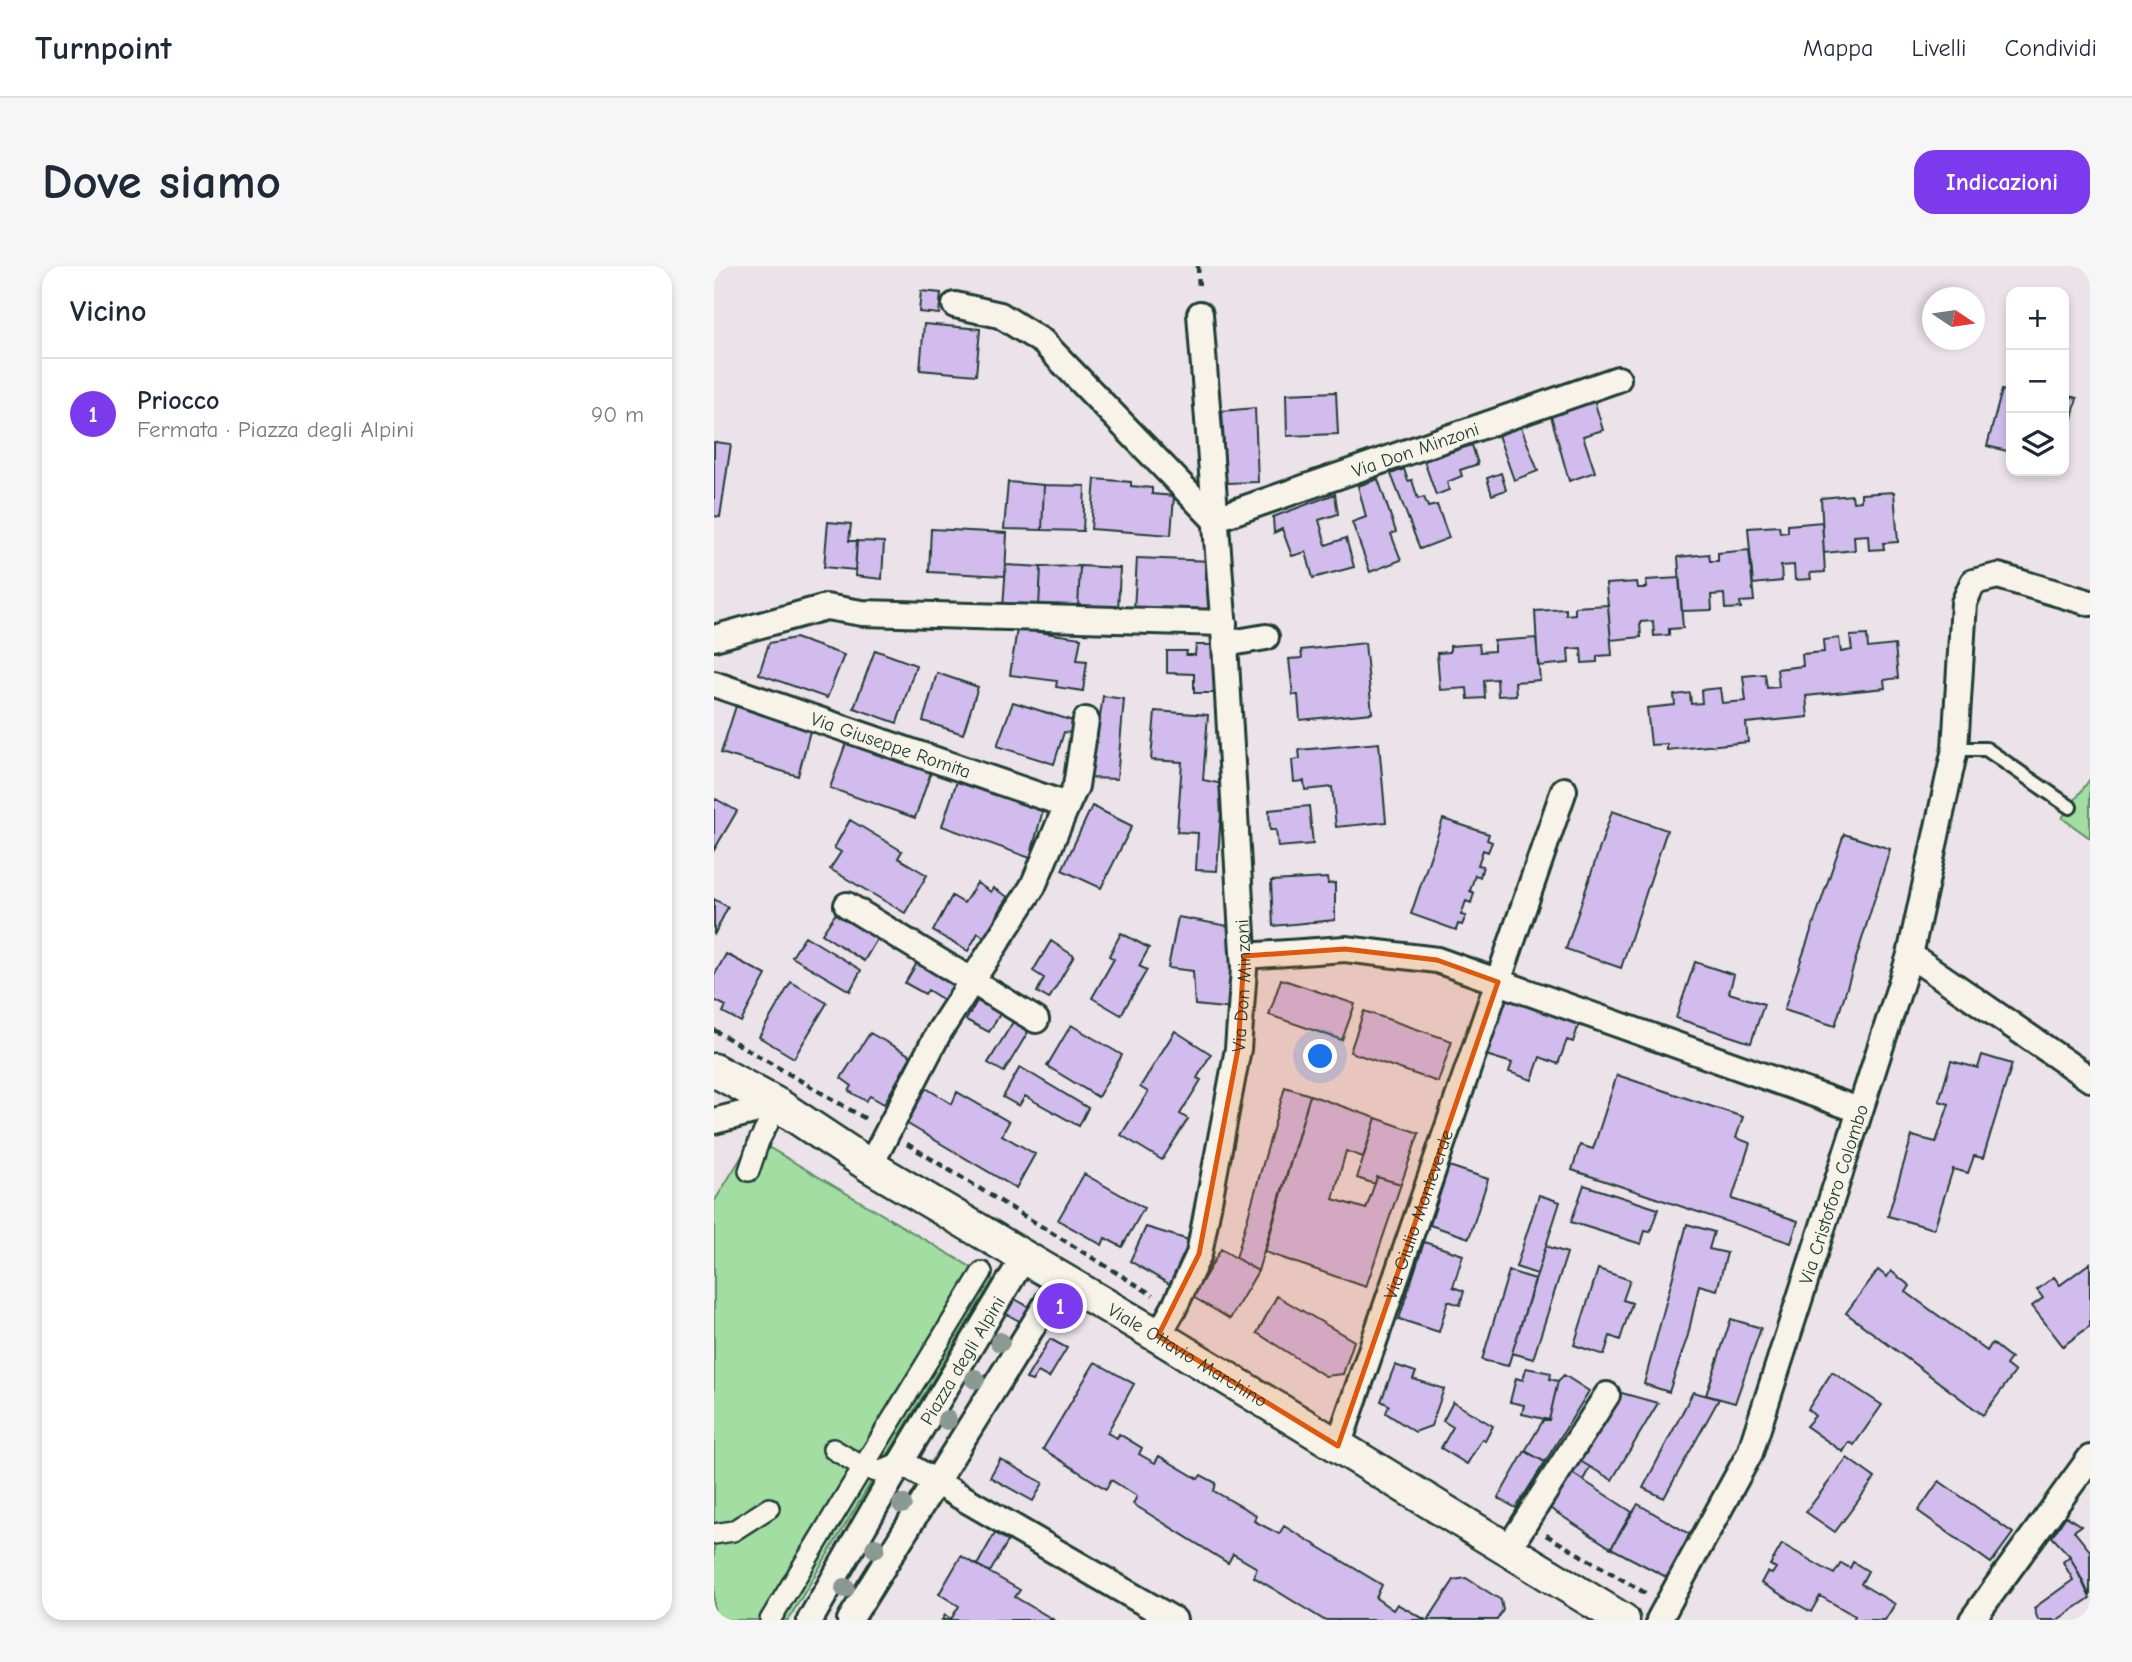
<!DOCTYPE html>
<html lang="it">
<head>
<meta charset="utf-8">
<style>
	:root { --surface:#fff; --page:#f6f6f7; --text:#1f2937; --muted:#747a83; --line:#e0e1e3; --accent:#7c3aed }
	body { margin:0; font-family:"Comic Neue",sans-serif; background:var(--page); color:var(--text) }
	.controls { position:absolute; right:21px; top:21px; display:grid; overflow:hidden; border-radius:14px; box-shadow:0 4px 10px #0003 }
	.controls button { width:63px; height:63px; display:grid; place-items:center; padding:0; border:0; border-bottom:2px solid var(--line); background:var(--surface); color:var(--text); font:35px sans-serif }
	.compass { position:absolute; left:1208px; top:21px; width:63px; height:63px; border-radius:50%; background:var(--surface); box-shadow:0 4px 10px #0003; rotate:103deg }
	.you { position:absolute; left:607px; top:791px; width:24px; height:24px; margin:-18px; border:5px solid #fff; border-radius:50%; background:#1a73e8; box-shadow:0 0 0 10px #1a73e833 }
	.badge { display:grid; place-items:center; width:46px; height:46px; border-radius:50%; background:var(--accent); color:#fff; font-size:23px; font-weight:700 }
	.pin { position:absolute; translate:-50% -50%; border:4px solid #fff; box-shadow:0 2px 7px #0006 }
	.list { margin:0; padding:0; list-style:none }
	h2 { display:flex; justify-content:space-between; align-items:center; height:91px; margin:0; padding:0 28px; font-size:30px }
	h2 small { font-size:23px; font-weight:400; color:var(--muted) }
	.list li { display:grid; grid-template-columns:46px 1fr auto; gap:21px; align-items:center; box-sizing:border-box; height:112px; padding:0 28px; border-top:2px solid var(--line) }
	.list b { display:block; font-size:26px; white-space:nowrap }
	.list p { margin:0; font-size:23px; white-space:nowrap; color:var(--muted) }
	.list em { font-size:23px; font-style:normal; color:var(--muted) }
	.icon { flex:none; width:38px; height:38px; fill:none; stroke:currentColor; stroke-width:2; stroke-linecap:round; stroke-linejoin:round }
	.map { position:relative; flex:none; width:1376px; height:1354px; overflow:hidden; border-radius:21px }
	header { display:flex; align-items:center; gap:42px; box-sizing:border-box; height:98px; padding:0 35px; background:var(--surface); border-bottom:2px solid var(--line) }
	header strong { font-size:33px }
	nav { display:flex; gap:38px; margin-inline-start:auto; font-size:24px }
	.intro { display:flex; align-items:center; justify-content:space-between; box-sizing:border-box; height:168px; padding:0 42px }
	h1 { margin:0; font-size:49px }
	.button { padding:18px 32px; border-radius:21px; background:var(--accent); color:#fff; font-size:24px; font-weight:700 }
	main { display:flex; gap:42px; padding:0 42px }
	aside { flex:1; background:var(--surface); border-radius:21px; box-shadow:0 4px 10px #0003 }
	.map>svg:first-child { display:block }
</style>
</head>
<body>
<header>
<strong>Turnpoint</strong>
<nav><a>Mappa</a><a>Livelli</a><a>Condividi</a></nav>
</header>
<div class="intro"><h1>Dove siamo</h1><a class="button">Indicazioni</a></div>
<main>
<aside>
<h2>Vicino<small></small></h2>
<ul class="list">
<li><span class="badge">1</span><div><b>Priocco</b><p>Fermata · Piazza degli Alpini</p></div><em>90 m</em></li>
</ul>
</aside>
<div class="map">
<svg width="1376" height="1354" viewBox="0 0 1376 1354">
	<rect width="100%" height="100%" fill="#ece2ea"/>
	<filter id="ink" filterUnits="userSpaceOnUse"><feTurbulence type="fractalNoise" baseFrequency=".0143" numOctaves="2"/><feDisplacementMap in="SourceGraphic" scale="14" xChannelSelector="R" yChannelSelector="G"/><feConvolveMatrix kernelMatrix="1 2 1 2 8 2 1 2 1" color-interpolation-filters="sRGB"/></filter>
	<g filter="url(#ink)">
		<path fill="#a2dda2" stroke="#608d6b" stroke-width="2" d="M1376 513V572L1348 552Z
			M39 872 279 1014 74 1354H0V936Z"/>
		<path fill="#d2bced" stroke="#1f3d34" stroke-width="2" d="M207 25 227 27 225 48 205 46Z
			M210 58 266 63 262 109 206 104Z
			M1288 124 1297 127V186L1273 180Z
			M622 126 624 168 573 170 572 128Z
			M1350 129 1363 132 1350 185Z
			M880 134 889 164 869 170 881 206 855 215 837 150Z
			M541 142 544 216 512 217 508 145Z
			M807 161 824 205 800 214 784 169Z
			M0 176 17 178 6 251 0 250Z
			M758 179 764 198 746 204 748 210 733 216 735 224 722 229 710 195Z
			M690 203 694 215 698 214 704 233 710 231 714 241 723 239 735 272 706 283 677 208Z
			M787 207 792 224 778 229 773 212Z
			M381 213 417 216V220L438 222V228L460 230 457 269 377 263Z
			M664 213 682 266 677 268 687 294 656 306 638 256 652 251 644 220Z
			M294 216 330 219 328 264 290 263Z
			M330 219 371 220 369 265 328 264Z
			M1180 226 1184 276 1169 277 1170 283 1155 284 1154 269 1140 270 1141 284 1110 287 1107 232 1138 229 1139 236 1147 235V228Z
			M621 228 624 248 605 254 612 279 632 272 640 301 599 312 592 286 578 290 568 263 560 267 559 251Z
			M114 256 137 258 135 275H143L141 304 110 301Z
			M1108 256 1111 306 1096 307 1097 313 1081 314 1080 299 1067 300 1068 315 1039 318 1034 262 1065 260 1066 267 1074 266V259Z
			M217 263 293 267 291 310 215 306Z
			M143 275 170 276 168 313 141 310Z
			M1035 284 1040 335 1026 336 1027 342 1011 343 1010 328 997 329 998 344 968 345 964 291 995 288 996 295H1004V287Z
			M423 292 498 295 496 348 420 344Z
			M292 299 327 301 325 342H289Z
			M366 300 364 343 325 342 327 301Z
			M366 300 406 302 404 345 364 343Z
			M965 312 969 362 955 363V369L940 370 939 355 926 356 927 371 897 374 892 318 923 316 924 322H933L932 314Z
			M894 339 898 389 883 390V396L868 397 867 382 854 383 855 397 824 400 821 345 852 343V349L861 348V341Z
			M303 363 367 372 363 394 373 395 369 425 342 421 343 415 296 409Z
			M1153 369 1154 382 1181 379 1184 412 1170 414 1171 422 1092 430 1094 451 1032 457 1034 476 953 484V478L937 479 933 442 961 439 960 429 976 427 977 438 988 437 987 424 1006 422 1008 437 1032 435 1029 410 1051 408 1053 422 1065 421 1063 403 1089 400 1088 388 1110 386 1109 374 1125 372 1127 386 1138 384 1136 370Z
			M81 372 130 389 113 432 45 408 55 377Z
			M822 372 826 414 801 416 802 429 784 430 783 413 770 414 771 432 754 433 753 422 726 424 723 387 736 386V380L765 378 766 386 780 385V375Z
			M651 377 658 447 586 454 584 429H579L575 393 588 392 587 384Z
			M482 379H500V427H480V408L453 407V385H473L472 389H481Z
			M161 384 202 399 183 457 140 442Z
			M223 407 264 421 249 468 209 455Z
			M389 430 410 433 403 513 377 512Z
			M299 436 362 456 358 467 350 466 340 498 283 480Z
			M22 440 96 465 84 510 7 487Z
			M441 445 494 449 489 514 509 518 503 605 482 604 484 567 463 566 468 496 437 494Z
			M132 477 217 506 201 552 116 522Z
			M665 477 672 556 622 561 618 521 591 524 590 515 580 516 578 494 586 493 585 484Z
			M243 515 329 544 316 592 228 560Z
			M2 533 23 545 0 584V536Z
			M378 540 418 560 387 622 348 604Z
			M595 540 599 578 564 581 562 564H556L555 544Z
			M898 545 953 564 907 702 852 683Z
			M729 553 775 568 773 574 778 576 774 586 769 584 764 599 769 600 766 611 761 609 756 625 760 627 757 637 752 635 747 649 752 650 748 659 744 658 742 664 697 648Z
			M136 554 188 585 184 592 213 609 191 647 116 603 127 586 120 582Z
			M1130 568 1176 583 1121 760 1070 744Z
			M613 612 614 618 621 617V654L559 660 557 615Z
			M263 617 277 626 279 622 294 631 270 671 264 667 254 685 219 665 238 630 250 637Z
			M0 633 14 641 0 669Z
			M122 647 163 673 150 695 108 668Z
			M464 651 520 661 519 743 481 739 479 705 454 702Z
			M407 667 435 682 425 700 433 704 407 749 378 732 400 693 395 690Z
			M91 670 147 704 136 725 78 691Z
			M337 675 360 690 335 733 323 726 330 712 319 705Z
			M12 688 52 709 27 756 9 746 12 740 0 734V710Z
			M981 696 1020 709 1015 727 1050 738 1037 777 962 752Z
			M203 697 239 719 230 734 214 724 211 728 191 717Z
			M567 713 641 738 628 774 555 749Z
			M77 716 113 737 80 792 45 771Z
			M791 733 865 758 859 776 853 774 844 798 826 791 818 814 795 806 798 797 772 789Z
			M263 735 286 748 275 766 252 754Z
			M650 745 738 775 724 816 636 786Z
			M299 756 314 766 290 806 274 797Z
			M357 759 408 789 384 831 333 800Z
			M461 765 497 788 483 812 487 814 466 848 474 853 448 894 407 869 434 826 426 821Z
			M156 767 197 790 170 838 156 830 152 835 135 825 138 820 127 812Z
			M1268 789 1298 798 1269 892 1260 890 1254 907 1239 903 1220 963 1174 950 1198 870 1222 876 1235 838 1225 835 1237 795 1264 802Z
			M306 801 374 842 365 860 311 830 305 840 289 831Z
			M903 809 1029 851 1022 872 1036 877 1018 933 1084 955 1077 977 858 904 866 879 879 883Z
			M571 821 596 829 544 1005 522 992Z
			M212 822 238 838 243 826 295 856 288 869 321 888 302 922 192 857Z
			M596 829 662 852 649 891 632 885 619 933 652 943 663 911 687 918 652 1021 551 986Z
			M662 852 705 867 687 918 663 911 661 918 643 912Z
			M735 900 774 913 755 972 716 959Z
			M370 908 430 942 408 981 391 972 388 979 344 954Z
			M870 919 944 943 936 966 931 965 927 978 857 956Z
			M825 929 846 936 823 1008 802 1001Z
			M973 958 1000 966 995 983 1013 987 1003 1024 985 1019 974 1069 955 1126 930 1118Z
			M432 961 478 975 472 998 457 1019 416 995Z
			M710 976 749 989 739 1021 750 1025 746 1039 734 1035 725 1066 685 1053Z
			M832 980 853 987 819 1093 798 1087Z
			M507 983 544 1005 516 1053 479 1031Z
			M1376 997V1060L1349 1080 1318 1040 1329 1032 1323 1024 1340 1011 1346 1019Z
			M884 1003 916 1014 909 1034 918 1037 906 1074 896 1070 890 1089 860 1079Z
			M1164 1004 1173 1011 1177 1005 1196 1020 1192 1026 1273 1085 1278 1077 1297 1092 1292 1099 1301 1106 1269 1149 1132 1047Z
			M795 1005 821 1013 794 1100 768 1094Z
			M563 1030 640 1075 629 1108 611 1110 543 1067Z
			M299 1032 315 1041 307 1056 291 1047Z
			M1017 1053 1047 1062 1021 1137 992 1129Z
			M336 1073 353 1082 335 1112 324 1106 318 1115 312 1113Z
			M381 1096 420 1118 393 1167 403 1172 405 1168 428 1182 425 1188 441 1197 445 1190 484 1213 487 1209 502 1217 500 1225 542 1249 540 1255 565 1268 570 1260 668 1319 662 1332 679 1344 683 1338 712 1354H610L540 1311 543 1302 519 1288 514 1297 419 1238 423 1230 397 1214 392 1223 329 1183Z
			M681 1099 702 1106 699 1113 730 1123 717 1160 701 1166 672 1147 675 1139 667 1135Z
			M812 1102 837 1107 836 1113 844 1115 835 1154 808 1148 810 1139 796 1136 802 1112 809 1114Z
			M1118 1106 1168 1139 1140 1179 1135 1176 1129 1186 1092 1160 1101 1150 1094 1143Z
			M850 1109 875 1125 831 1196 811 1185 830 1153 835 1154 844 1115Z
			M904 1126 944 1137 898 1214 861 1192Z
			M979 1126 1005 1133 950 1232 929 1222Z
			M739 1136 779 1160 771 1175 768 1173 753 1198 727 1182 739 1161 729 1155Z
			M811 1185 831 1196 802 1242 784 1232Z
			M861 1192 876 1201 869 1214 853 1204Z
			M1133 1192 1161 1212 1121 1266 1092 1246Z
			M286 1193 329 1217 319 1235 276 1211Z
			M853 1204 918 1246 897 1282 831 1239Z
			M1225 1215 1299 1267 1277 1297 1204 1245Z
			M924 1238 975 1268 958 1314 897 1282Z
			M1352 1250 1367 1260 1360 1265 1376 1285V1330L1356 1290 1338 1271Z
			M281 1267 294 1275 276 1306 263 1299Z
			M1068 1278 1120 1308 1127 1297 1136 1302 1139 1296 1154 1305 1147 1318 1181 1338 1171 1354H1139L1141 1350 1106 1330 1097 1346 1047 1317 1053 1306 1058 1308 1062 1302 1056 1299Z
			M247 1290 306 1324 301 1331 340 1354H228L231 1349 237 1353 245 1340 225 1328Z
			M1356 1290 1376 1332 1343 1354H1324L1320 1342 1359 1314 1349 1296Z
			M752 1312 787 1334 789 1344 783 1354H714L740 1314Z"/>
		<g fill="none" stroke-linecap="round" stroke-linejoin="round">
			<defs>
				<path id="service" d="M1241 483H1272L1356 541"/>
				<path id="pedestrian" d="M35 905 45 875 64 839
					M119 1183 149 1201 268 1006
					M0 1268 19 1265 55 1242
					M56 1354 149 1201 162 1206 187 1196"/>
				<g id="minor">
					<path id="s1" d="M241 39 286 49 329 76 500 253 904 113"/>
					<path d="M0 372 112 341 148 347 510 357"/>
					<path d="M511 378 552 371"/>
					<path id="s2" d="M0 418 353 539 319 620 225 766 156 900"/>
					<path d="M353 539 362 520 372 454"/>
					<path d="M133 639 322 754"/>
					<path d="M1196 689 1376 813"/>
					<path d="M530 690 631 683 723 694 1145 844"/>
					<path d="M0 855 64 839"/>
					<path id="s3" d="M444 1070 460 1042 485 988 524 783 530 703 511 378 486 48"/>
					<path id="s4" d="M624 1180 850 524"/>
					<path d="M187 1196 460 1354"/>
					<path d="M794 1283 893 1129"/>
					<path id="s5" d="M96 1354 187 1196 310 991"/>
					<path d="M136 1354 348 1013"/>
					<path id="s6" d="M945 1354 1036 1187 1196 689 1241 483 1250 337 1259 316 1284 310 1376 337"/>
					<path d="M1258 1354 1376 1192"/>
				</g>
				<g id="tertiary">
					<path id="s7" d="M0 804 64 839 156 900 444 1070 909 1354"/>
				</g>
			</defs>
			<use href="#service" stroke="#1f3d34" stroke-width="18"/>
			<use href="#pedestrian" stroke="#1f3d34" stroke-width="24"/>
			<use href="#minor" stroke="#1f3d34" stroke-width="30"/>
			<use href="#tertiary" stroke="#1f3d34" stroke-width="37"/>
			<path stroke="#1f3d34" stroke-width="4.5" stroke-dasharray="7 5" stroke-linecap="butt" d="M484 0 485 24
				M0 764 152 853
				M193 878 439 1029
				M832 1269 933 1328"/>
			<use href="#service" stroke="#f7f3e8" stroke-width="12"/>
			<use href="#pedestrian" stroke="#f7f3e8" stroke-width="19"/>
			<use href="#minor" stroke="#f7f3e8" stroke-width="24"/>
			<use href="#tertiary" stroke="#f7f3e8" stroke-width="32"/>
		</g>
		<g fill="#8a9992">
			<circle cx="286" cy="1076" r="10"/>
			<circle cx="261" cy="1113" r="10"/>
			<circle cx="233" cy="1154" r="10"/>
			<circle cx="188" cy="1238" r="10"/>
			<circle cx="161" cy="1282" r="10"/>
			<circle cx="131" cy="1322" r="10"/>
		</g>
	</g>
	<path fill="#de580e" fill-opacity="0.2" stroke="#de580e" stroke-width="5" stroke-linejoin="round" d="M631 683 723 694 784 716 624 1180 444 1070 485 988 524 783 530 690Z"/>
	<g text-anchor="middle" stroke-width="6" stroke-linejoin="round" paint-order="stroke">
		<g font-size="19" fill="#1f3d34" stroke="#f7f3e8">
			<text dy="7" stroke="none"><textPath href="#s1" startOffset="556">Via Don Minzoni</textPath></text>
			<text dy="7" stroke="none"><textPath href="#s2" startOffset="187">Via Giuseppe Romita</textPath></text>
			<text dy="7" stroke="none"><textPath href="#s3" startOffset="364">Via Don Minzoni</textPath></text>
			<text dy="7" stroke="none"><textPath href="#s6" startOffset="462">Via Cristoforo Colombo</textPath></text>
			<text dy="7" stroke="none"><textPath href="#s4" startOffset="245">Via Giulio Monteverde</textPath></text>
			<text dy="7" stroke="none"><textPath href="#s7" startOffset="553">Viale Ottavio Marchino</textPath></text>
			<text dy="7" stroke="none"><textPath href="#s5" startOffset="301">Piazza degli Alpini</textPath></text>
		</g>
	</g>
</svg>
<div class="controls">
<button>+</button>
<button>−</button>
<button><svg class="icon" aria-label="layers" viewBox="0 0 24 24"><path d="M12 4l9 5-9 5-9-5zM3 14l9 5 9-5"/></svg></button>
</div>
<svg class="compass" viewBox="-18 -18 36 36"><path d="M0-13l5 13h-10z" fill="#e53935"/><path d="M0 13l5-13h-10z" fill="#747a83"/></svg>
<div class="you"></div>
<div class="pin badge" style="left:346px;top:1040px">1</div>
</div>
</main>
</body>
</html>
